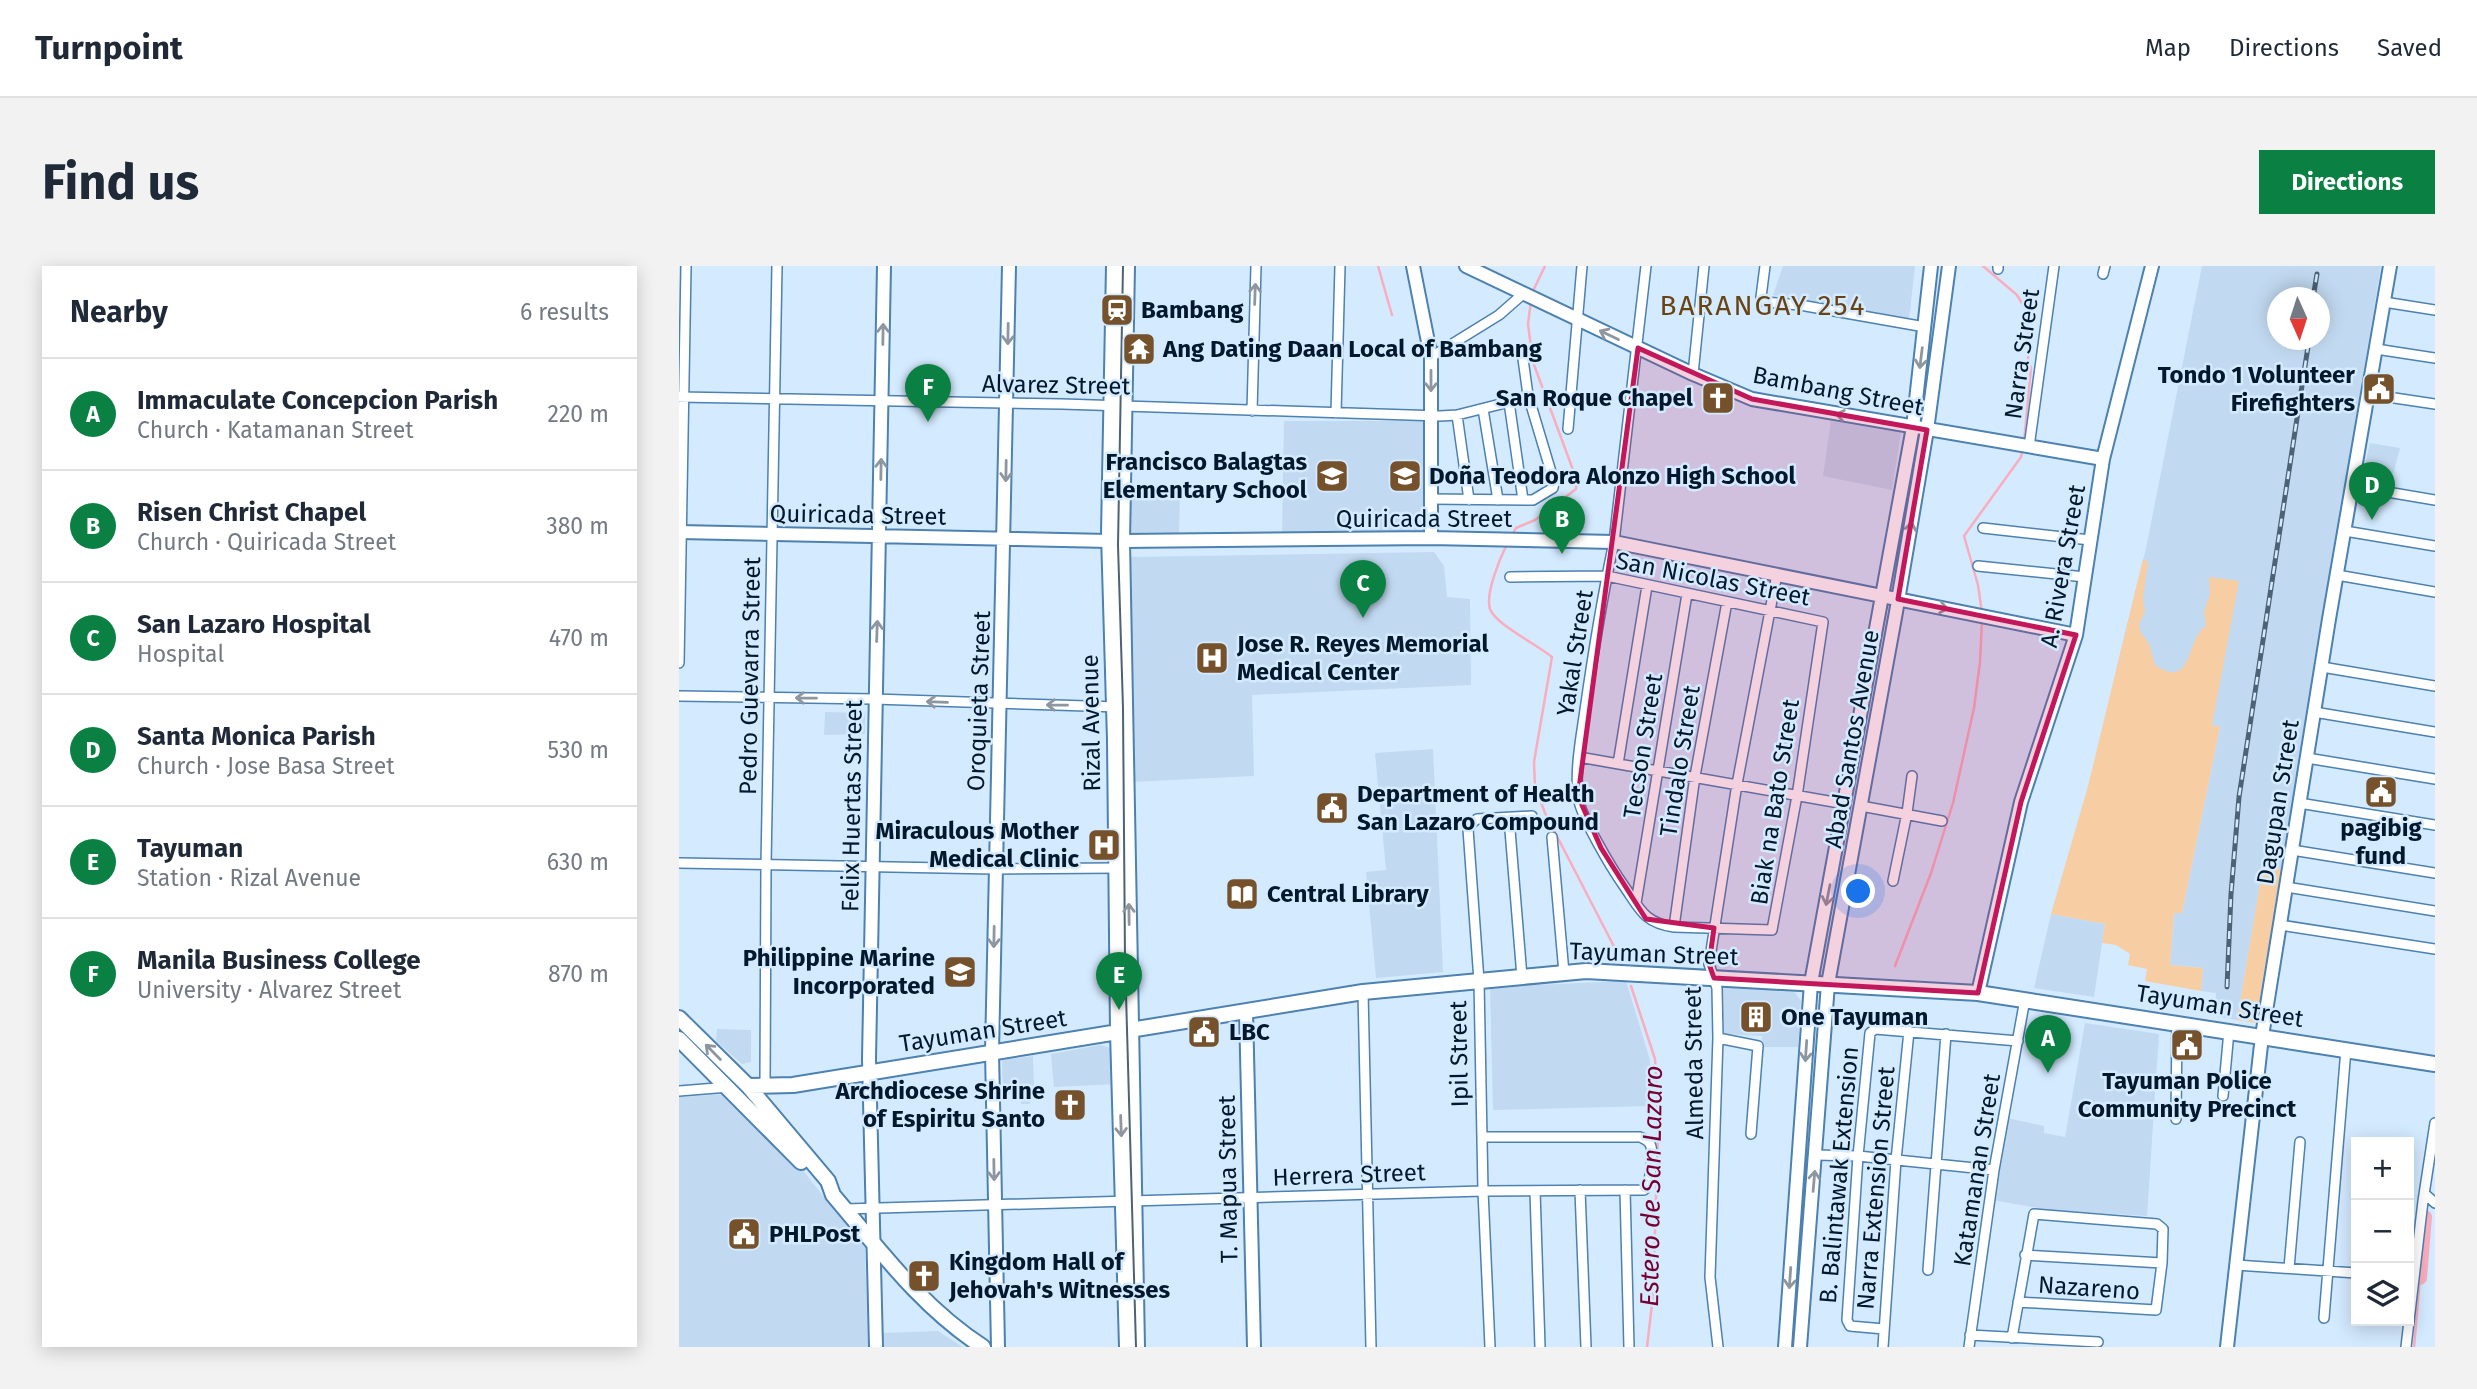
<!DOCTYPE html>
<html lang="en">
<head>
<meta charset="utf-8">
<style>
	:root { --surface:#fff; --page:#f2f2f3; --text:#1f2937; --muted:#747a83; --line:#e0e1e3; --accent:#0b8043 }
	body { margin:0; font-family:"Fira Sans",sans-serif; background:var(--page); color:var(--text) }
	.controls { position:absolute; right:21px; bottom:21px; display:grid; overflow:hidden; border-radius:0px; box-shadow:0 4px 18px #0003 }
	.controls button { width:63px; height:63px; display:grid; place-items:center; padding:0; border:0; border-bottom:2px solid var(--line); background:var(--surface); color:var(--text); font:35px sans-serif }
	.compass { position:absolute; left:1588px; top:21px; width:63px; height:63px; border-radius:50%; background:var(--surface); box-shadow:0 4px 18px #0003; rotate:177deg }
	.you { position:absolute; left:1180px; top:626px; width:24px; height:24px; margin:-18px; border:5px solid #fff; border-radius:50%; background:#1a73e8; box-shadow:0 0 0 10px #1a73e833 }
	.badge { display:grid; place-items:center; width:46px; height:46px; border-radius:50%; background:var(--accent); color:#fff; font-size:23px; font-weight:700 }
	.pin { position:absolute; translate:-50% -58px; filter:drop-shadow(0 2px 4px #0008) }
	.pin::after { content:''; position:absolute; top:37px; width:24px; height:21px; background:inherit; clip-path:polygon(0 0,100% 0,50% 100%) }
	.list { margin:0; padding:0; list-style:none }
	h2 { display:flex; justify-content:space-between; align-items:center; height:91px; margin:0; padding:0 28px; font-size:30px }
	h2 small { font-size:23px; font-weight:400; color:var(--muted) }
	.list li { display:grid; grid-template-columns:46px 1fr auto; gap:21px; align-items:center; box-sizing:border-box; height:112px; padding:0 28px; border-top:2px solid var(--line) }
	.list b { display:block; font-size:26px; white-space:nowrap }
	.list p { margin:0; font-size:23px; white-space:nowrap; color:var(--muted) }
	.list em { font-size:23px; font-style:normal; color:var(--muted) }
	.icon { flex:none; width:38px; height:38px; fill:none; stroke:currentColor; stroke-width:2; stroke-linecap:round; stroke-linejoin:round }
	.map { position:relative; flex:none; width:1756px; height:1081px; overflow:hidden; border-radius:0px }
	header { display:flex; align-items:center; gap:42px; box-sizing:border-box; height:98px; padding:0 35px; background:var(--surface); border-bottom:2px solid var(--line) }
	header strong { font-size:33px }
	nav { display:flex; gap:38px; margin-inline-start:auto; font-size:24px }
	.intro { display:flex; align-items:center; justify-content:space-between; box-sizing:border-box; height:168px; padding:0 42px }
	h1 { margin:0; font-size:49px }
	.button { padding:18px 32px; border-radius:0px; background:var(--accent); color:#fff; font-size:24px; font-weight:700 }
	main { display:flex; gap:42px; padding:0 42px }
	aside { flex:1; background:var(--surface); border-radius:0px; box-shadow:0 4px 18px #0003 }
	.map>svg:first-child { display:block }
</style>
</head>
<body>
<header>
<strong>Turnpoint</strong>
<nav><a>Map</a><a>Directions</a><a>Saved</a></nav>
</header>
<div class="intro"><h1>Find us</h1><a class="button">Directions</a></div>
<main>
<aside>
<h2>Nearby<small>6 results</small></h2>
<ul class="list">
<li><span class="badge">A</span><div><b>Immaculate Concepcion Parish</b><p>Church · Katamanan Street</p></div><em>220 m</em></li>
<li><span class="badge">B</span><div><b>Risen Christ Chapel</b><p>Church · Quiricada Street</p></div><em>380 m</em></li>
<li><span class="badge">C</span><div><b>San Lazaro Hospital</b><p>Hospital</p></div><em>470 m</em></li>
<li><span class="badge">D</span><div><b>Santa Monica Parish</b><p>Church · Jose Basa Street</p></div><em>530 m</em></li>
<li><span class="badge">E</span><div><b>Tayuman</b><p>Station · Rizal Avenue</p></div><em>630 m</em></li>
<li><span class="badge">F</span><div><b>Manila Business College</b><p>University · Alvarez Street</p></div><em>870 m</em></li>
</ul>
</aside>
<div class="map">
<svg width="1756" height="1081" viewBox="0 0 1756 1081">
	<rect width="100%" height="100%" fill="#d4eaff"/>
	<path fill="#c2daf1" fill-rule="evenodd" d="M1104 0H1236L1230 54 1094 29Z
		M1523 0H1702L1602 603 1584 601 1558 754 1536 750 1537 727 1522 725 1524 702 1491 699 1495 647H1503L1541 461 1533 459 1437 404 1467 282ZM1598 32H1640V74H1598Z
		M605 155H749L751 265 603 269Z
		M1152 155 1222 166 1213 224 1144 210Z
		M1691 177 1721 182 1711 220 1682 215Z
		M450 218 498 219V227L501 228 500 270 449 268Z
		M755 286 765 300 768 331 791 333 792 419 573 429 575 510 452 516 449 291Z
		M146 446 186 447V468L145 469Z
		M754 483 764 706 697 712 687 606 707 604 696 487Z
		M1372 648 1426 658 1415 731 1355 722Z
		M947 715 971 794 972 840 814 844 811 721Z
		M1042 721 1115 725 1122 735 1119 781H1084L1083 770 1042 768Z
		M1406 757 1480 768 1468 950 1371 944 1313 934 1328 852 1365 860V867L1386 871Z
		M38 763 72 764V796L63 798 37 775Z
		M421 779 433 782 439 818 375 821 372 788Z
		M354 790 355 820 351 838H342L341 828 324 829 323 794Z
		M49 828 121 901 186 982 189 1081H0V831Z
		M259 1065 284 1081H202V1067Z"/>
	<path fill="#f7cda4" d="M1464 293 1469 296 1464 332 1466 346 1460 358 1461 365 1470 378 1476 399C1515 425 1506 373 1527 360L1525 346 1531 328 1530 311 1560 315 1533 459 1541 461 1503 647H1495L1491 699 1524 702 1522 725 1466 715 1468 703 1449 699 1451 688 1437 679 1423 677 1426 658 1372 648 1409 520Z
		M1584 600 1602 603 1577 757 1558 754Z"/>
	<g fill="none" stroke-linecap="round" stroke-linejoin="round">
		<path stroke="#faadbc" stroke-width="2.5" d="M699 0 713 49
			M1304 0 1338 29 1350 49 1349 95 1352 102 1345 176
			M854 25 866 0
			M833 269 837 262 856 254 897 223V212L854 96 849 58 852 35
			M828 278C821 292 806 328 811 343 816 358 859 379 873 391L855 496 856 520 866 547 943 696
			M1303 347 1299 319 1285 270 1342 191 1344 182
			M1216 700 1252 607 1274 537 1295 442 1301 396 1303 354
			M952 720 976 793 978 829 979 868 974 1030 968 1081
			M1735 1081 1741 1012"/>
		<path stroke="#faadbc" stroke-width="14" d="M1741 1012 1746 951"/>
		<defs>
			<path id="street" d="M1086 0 1082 31 1086 36 1121 39 1246 61
				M1319 3V0
				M1424 8 1426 0
				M1705 36 1756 44
				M1697 83 1756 92
				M752 91 820 49 844 28
				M1014 108 1025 0
				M1689 128 1756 138
				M0 131 383 138 761 150 778 149 850 131
				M830 136 844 234
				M804 143 819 234
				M573 145 577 0
				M657 147 661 0
				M778 149 790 234
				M889 163 903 0
				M1350 181 1375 0
				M1673 220 1756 234
				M752 233 854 234 874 222 875 216 849 129 844 93
				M1304 262 1411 274
				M1666 265 1756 280
				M1299 300 1406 311
				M1658 309 1756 326
				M831 311 928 310 1144 356 1118 530 1093 664 995 661C965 657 961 643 945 620 933 603 900 548 899 530 896 502 902 472 906 444 914 388 923 332 935 276L967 0
				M0 397 7 0
				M1643 401 1756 420
				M0 430 195 433 439 441
				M1635 446 1756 466
				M900 491 1166 538
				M1628 492 1756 513
				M939 498 968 320
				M1620 537 1756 559
				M1182 540 1263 555
				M830 552 843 711
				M873 571 885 707
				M1613 584 1756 607
				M0 597 316 603 439 602
				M1214 615 1228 547 1233 510
				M1607 621 1756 645
				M957 637 1008 328
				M1601 659 1756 683
				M995 661 1016 510 1048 336
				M684 726 692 1081
				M1039 772 1079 780 1072 868
				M86 821 87 599 98 0
				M0 825 50 821
				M1544 830 1550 765
				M1497 853 1498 756
				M1137 889 1179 890 1315 904
				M901 924 907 1081
				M946 924 950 1081
				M856 925 861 1081
				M1746 928 1756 937
				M166 943 804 925 965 924C972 918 975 886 971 878 969 874 965 873 961 871H803
				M1346 989 1483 997
				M1557 999 1677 1007
				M1610 1002 1621 876
				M1249 1004 1267 768
				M1645 1052 1667 783
				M1730 1055 1744 935 1756 857
				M1205 1063 1171 1060 1168 1054 1179 890 1191 767 1196 763 1339 775
				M1291 1069 1419 1076
				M1333 1072 1355 948 1478 958 1484 963 1483 997 1477 1044 1339 1036
				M811 1081 804 925 800 715 789 563 793 557 798 553 853 550
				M1039 1081 1031 1011 1039 772 1038 722 1030 698 1058 518 1098 308
				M1204 1081 1217 894 1230 765
				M1290 1081 1315 904 1346 733
				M1727 1081 1730 1055"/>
			<path id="secondary" d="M734 0 752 91V272
				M787 0 1014 108 1073 133 1424 193
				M0 266 430 275
				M443 275 752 272 935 276 1397 369
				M1299 727 1342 536 1397 369 1424 193 1473 0
				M567 745 575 1081
				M197 1081 190 793 205 0
				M319 1081 313 786 330 0
				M1106 1081 1132 717 1234 161 1252 0
				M1121 1081 1149 718 1217 346 1248 164 1270 0
				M1548 1081 1583 770 1650 353 1711 0"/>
			<path id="primary" d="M435 0 430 268 436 474 439 766 448 1081
				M448 0 443 275 458 1081
				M0 752 69 820 149 915 154 929C200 983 243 1042 304 1081
				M0 773 122 896
				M69 820 114 819 684 726 907 705 1299 727 1756 798"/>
		</defs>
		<use href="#street" stroke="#4c81b0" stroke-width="12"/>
		<use href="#secondary" stroke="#4c81b0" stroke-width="16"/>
		<use href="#primary" stroke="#4c81b0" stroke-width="18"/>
		<use href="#street" stroke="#fff" stroke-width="9"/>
		<use href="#secondary" stroke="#fff" stroke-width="12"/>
		<use href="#primary" stroke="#fff" stroke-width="14"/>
		<path stroke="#4c6275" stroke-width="2" d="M444 0 439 279 444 442 446 693 457 1081"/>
		<defs>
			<path id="rail" d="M1634 32 1638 8
				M1548 721 1552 628 1560 531 1630 74"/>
		</defs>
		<use href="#rail" stroke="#4c6275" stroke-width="5"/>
		<use href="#rail" stroke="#d4eaff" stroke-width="2.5" stroke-dasharray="8" stroke-linecap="butt"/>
	</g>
	<defs><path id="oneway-shaft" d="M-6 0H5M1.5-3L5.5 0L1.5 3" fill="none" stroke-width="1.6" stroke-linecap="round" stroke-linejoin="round" transform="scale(1.75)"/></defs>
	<g stroke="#8e979f">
		<use href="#oneway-shaft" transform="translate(576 28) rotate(-88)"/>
		<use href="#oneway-shaft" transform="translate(204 68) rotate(-89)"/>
		<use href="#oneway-shaft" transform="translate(329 68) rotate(91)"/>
		<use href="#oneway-shaft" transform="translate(930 69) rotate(-154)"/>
		<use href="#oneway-shaft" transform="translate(1242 92) rotate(97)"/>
		<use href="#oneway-shaft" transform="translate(752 115) rotate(90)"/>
		<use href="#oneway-shaft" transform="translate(1167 150) rotate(-170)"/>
		<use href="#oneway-shaft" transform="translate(202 203) rotate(-89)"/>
		<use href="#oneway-shaft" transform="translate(327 205) rotate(91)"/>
		<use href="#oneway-shaft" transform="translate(1231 266) rotate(-80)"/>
		<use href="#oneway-shaft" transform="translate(1259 341) rotate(11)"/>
		<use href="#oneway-shaft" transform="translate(198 365) rotate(-88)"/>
		<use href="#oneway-shaft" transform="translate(127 432) rotate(-179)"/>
		<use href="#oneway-shaft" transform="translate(258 436) rotate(-178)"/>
		<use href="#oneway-shaft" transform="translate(378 439) rotate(-179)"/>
		<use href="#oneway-shaft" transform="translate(1149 629) rotate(101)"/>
		<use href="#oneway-shaft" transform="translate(450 648) rotate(-91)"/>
		<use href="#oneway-shaft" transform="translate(315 671) rotate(91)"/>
		<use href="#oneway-shaft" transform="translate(1127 785) rotate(94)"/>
		<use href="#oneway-shaft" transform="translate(34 786) rotate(-135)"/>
		<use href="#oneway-shaft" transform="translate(442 860) rotate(88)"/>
		<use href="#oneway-shaft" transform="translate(315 904) rotate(89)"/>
		<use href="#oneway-shaft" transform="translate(1135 915) rotate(-85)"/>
		<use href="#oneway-shaft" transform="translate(1111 1012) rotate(94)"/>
	</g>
	<path fill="#c2185b" fill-opacity="0.2" stroke="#c2185b" stroke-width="5" stroke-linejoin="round" d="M959 82 1073 133 1248 164 1219 333 1397 369 1342 536 1299 727 1035 712 1030 698 1035 662 967 653 922 582 899 530Z"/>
	<defs>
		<symbol id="station-square" viewBox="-11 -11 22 22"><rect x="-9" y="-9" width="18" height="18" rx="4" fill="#75522b" stroke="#d4eaff"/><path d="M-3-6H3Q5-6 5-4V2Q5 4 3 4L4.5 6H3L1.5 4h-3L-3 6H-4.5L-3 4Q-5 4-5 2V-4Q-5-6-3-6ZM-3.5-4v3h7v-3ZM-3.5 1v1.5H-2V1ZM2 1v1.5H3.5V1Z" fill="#fff"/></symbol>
		<symbol id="temple-square" viewBox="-11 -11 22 22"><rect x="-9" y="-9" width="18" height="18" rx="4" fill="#75522b" stroke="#d4eaff"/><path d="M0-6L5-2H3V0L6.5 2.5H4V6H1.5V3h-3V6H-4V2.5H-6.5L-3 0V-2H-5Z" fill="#fff"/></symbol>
		<symbol id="civic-square" viewBox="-11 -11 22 22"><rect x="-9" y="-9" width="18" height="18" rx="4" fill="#75522b" stroke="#d4eaff"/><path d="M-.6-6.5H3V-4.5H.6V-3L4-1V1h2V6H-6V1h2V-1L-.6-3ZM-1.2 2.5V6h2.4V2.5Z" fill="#fff"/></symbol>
		<symbol id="church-square" viewBox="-11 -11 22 22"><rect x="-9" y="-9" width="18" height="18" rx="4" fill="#75522b" stroke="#d4eaff"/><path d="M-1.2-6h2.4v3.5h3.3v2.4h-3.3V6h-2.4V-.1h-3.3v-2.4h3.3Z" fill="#fff"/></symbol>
		<symbol id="school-square" viewBox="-11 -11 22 22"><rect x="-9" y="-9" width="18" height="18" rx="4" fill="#75522b" stroke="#d4eaff"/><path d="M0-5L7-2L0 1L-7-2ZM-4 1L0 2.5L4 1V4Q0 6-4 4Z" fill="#fff"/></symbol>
		<symbol id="hospital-square" viewBox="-11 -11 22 22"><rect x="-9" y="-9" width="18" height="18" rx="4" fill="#75522b" stroke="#d4eaff"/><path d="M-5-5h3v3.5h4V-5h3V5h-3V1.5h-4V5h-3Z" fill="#fff"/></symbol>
		<symbol id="library-square" viewBox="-11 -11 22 22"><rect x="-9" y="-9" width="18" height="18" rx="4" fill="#75522b" stroke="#d4eaff"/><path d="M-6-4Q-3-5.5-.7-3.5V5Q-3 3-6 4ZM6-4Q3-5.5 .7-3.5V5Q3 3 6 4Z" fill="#fff"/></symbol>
		<symbol id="building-square" viewBox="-11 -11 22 22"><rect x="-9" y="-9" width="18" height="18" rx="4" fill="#75522b" stroke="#d4eaff"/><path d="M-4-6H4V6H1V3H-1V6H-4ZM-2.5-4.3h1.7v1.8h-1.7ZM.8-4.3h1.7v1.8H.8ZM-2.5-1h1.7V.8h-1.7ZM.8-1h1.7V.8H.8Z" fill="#fff"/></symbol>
	</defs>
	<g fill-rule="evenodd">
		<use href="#station-square" x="419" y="25" width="38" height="38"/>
		<use href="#temple-square" x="441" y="64" width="38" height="38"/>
		<use href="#civic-square" x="1681" y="104" width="38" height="38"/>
		<use href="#church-square" x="1020" y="113" width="38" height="38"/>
		<use href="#school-square" x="634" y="191" width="38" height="38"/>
		<use href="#school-square" x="707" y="191" width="38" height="38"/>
		<use href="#hospital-square" x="514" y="373" width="38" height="38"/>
		<use href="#civic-square" x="1683" y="507" width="38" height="38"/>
		<use href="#civic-square" x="634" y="523" width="38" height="38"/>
		<use href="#hospital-square" x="406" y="560" width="38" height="38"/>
		<use href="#library-square" x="544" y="609" width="38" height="38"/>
		<use href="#school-square" x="262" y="687" width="38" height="38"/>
		<use href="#building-square" x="1058" y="732" width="38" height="38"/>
		<use href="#civic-square" x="506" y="747" width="38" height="38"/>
		<use href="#civic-square" x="1489" y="760" width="38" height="38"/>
		<use href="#church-square" x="372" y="820" width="38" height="38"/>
		<use href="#civic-square" x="46" y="949" width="38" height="38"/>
		<use href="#church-square" x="226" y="991" width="38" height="38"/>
	</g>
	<g text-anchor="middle" stroke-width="5" stroke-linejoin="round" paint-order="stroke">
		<g font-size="24" font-weight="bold" fill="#03182a" stroke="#d4eaff" text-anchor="start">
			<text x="462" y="52">Bambang</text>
			<text x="484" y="91">Ang Dating Daan Local of Bambang</text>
			<text x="1676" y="117" text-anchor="end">Tondo 1 Volunteer<tspan x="1676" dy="28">Firefighters</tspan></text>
			<text x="1014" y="140" text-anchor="end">San Roque Chapel</text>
			<text x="628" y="204" text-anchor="end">Francisco Balagtas<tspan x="628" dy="28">Elementary School</tspan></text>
			<text x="750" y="218">Doña Teodora Alonzo High School</text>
			<text x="558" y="386">Jose R. Reyes Memorial<tspan x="558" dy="28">Medical Center</tspan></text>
			<text x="678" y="536">Department of Health<tspan x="678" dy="28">San Lazaro Compound</tspan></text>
			<text x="1702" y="570" text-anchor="middle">pagibig<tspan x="1702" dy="28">fund</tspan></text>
			<text x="400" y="573" text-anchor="end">Miraculous Mother<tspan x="400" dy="28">Medical Clinic</tspan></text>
			<text x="588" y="636">Central Library</text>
			<text x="256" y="700" text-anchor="end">Philippine Marine<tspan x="256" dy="28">Incorporated</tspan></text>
			<text x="1102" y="759">One Tayuman</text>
			<text x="550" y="774">LBC</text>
			<text x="1508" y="823" text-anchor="middle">Tayuman Police<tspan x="1508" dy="28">Community Precinct</tspan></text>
			<text x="366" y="833" text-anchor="end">Archdiocese Shrine<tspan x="366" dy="28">of Espiritu Santo</tspan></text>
			<text x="90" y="976">PHLPost</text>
			<text x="270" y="1004">Kingdom Hall of<tspan x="270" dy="28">Jehovah's Witnesses</tspan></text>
		</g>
		<g font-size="24" fill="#03182a" stroke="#d4eaff">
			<text transform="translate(1343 88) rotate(-82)" y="8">Narra Street</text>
			<text transform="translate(377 119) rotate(1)" y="8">Alvarez Street</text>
			<text transform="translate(1159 125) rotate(11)" y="8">Bambang Street</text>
			<text transform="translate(179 249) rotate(1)" y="8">Quiricada Street</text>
			<text x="745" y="261">Quiricada Street</text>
			<text transform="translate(1384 300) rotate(-80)" y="8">A. Rivera Street</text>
			<text transform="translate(1034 313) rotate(11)" y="8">San Nicolas Street</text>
			<text transform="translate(896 387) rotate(-81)" y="8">Yakal Street</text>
			<text transform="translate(71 410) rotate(-89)" y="8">Pedro Guevarra Street</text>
			<text transform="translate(300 435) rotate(-88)" y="8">Oroquieta Street</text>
			<text transform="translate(412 457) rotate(-91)" y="8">Rizal Avenue</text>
			<text transform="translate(1173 473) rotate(-80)" y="8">Abad Santos Avenue</text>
			<text transform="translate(964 480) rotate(-81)" y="8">Tecson Street</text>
			<text transform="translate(1001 495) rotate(-81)" y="8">Tindalo Street</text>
			<text transform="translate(1096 536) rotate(-81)" y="8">Biak na Bato Street</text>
			<text transform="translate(1599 536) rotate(-81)" y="8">Dagupan Street</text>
			<text transform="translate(173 540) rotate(-89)" y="8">Felix Huertas Street</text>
			<text transform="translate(975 688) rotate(2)" y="8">Tayuman Street</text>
			<text transform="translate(1541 740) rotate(9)" y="8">Tayuman Street</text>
			<text transform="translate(304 765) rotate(-9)" y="8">Tayuman Street</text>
			<text transform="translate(780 788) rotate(-91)" y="8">Ipil Street</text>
			<text transform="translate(1015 797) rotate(-91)" y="8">Almeda Street</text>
			<text transform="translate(1298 904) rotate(-81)" y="8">Katamanan Street</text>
			<text transform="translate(670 909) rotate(-2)" y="8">Herrera Street</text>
			<text transform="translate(1160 909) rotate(-85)" y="8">B. Balintawak Extension</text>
			<text transform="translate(549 913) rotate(-91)" y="8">T. Mapua Street</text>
			<text transform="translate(1197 922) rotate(-85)" y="8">Narra Extension Street</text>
			<text transform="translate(1410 1022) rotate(4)" y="8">Nazareno</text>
		</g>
		<g font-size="26" font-style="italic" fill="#760031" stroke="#d4eaff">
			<text transform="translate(972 920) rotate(-89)" y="9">Estero de San Lazaro</text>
		</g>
		<g font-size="28" letter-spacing="2" fill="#6a4315" stroke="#d4eaff">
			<text x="1084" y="49">BARANGAY 254</text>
		</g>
	</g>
</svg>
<div class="controls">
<button>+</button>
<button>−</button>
<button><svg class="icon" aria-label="layers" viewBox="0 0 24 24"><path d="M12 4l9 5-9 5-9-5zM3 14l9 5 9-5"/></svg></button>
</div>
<svg class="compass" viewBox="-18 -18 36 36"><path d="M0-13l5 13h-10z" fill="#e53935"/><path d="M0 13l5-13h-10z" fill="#747a83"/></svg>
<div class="you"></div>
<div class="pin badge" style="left:1369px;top:807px">A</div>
<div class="pin badge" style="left:883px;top:288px">B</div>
<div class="pin badge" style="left:684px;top:352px">C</div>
<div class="pin badge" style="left:1693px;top:254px">D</div>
<div class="pin badge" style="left:440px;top:744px">E</div>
<div class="pin badge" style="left:249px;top:156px">F</div>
</div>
</main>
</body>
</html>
